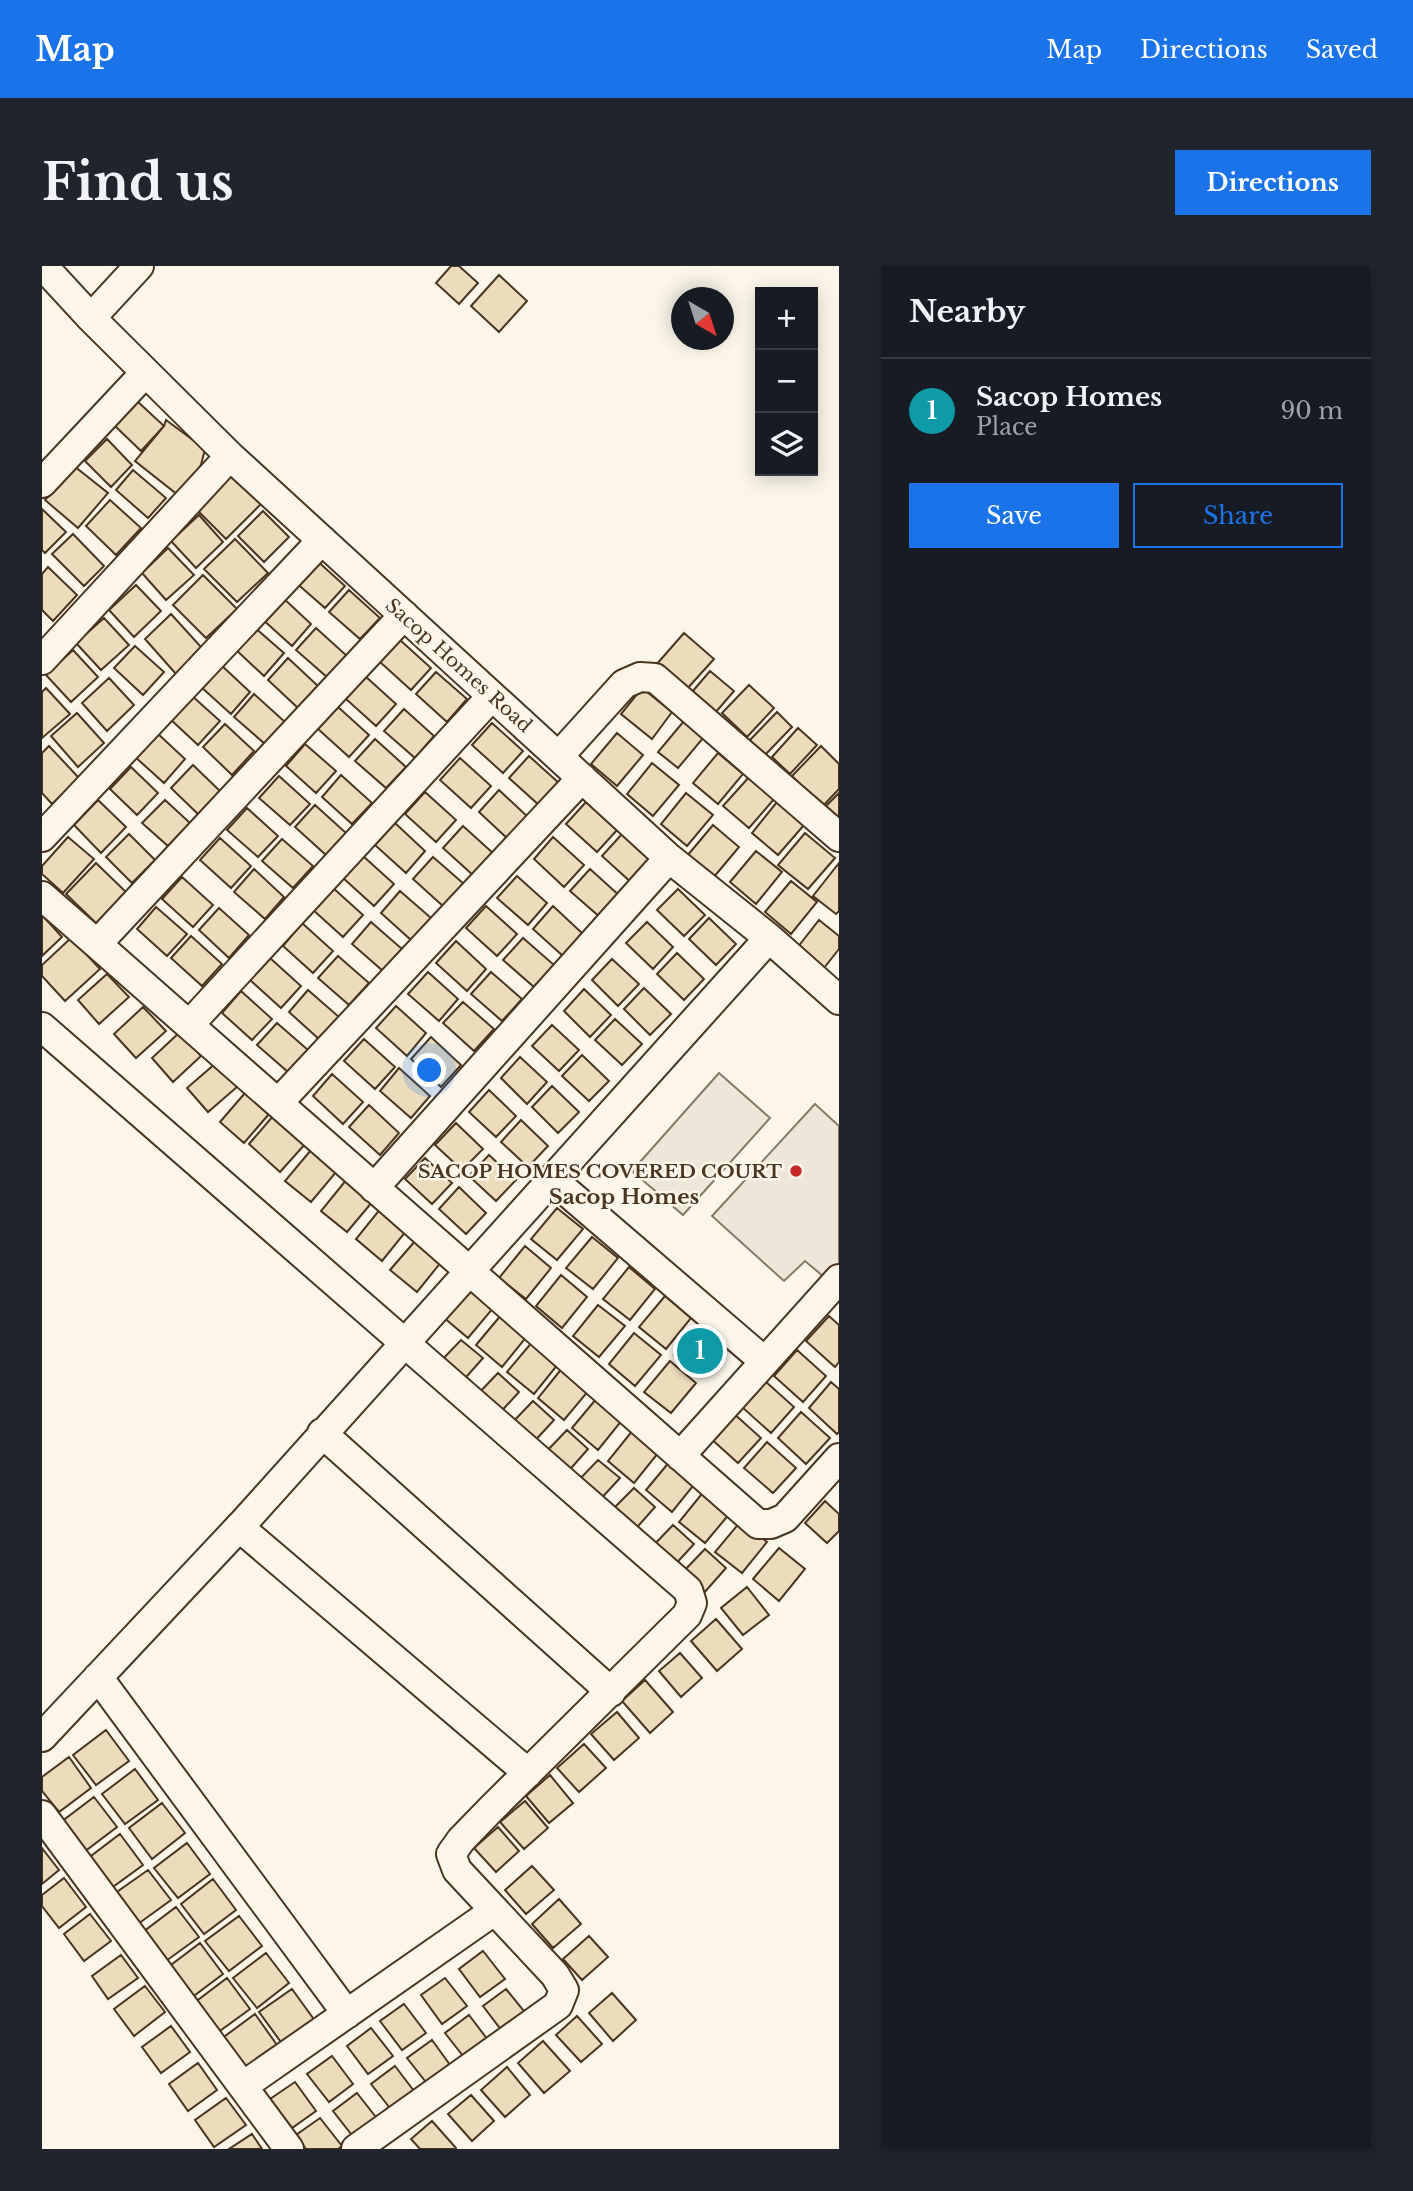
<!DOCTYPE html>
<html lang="en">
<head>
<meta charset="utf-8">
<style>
	:root { --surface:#171b24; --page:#20242c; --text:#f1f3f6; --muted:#9ea1a6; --line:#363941; --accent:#1a73e8 }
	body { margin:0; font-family:"Libre Baskerville",serif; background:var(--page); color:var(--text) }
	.controls { position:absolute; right:21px; top:21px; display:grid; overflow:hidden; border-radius:0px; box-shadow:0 4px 18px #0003 }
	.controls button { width:63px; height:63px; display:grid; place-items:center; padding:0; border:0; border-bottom:2px solid var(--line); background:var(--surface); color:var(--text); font:35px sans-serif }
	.compass { position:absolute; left:629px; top:21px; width:63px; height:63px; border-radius:50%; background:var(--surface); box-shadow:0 4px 18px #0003; rotate:141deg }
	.you { position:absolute; left:388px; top:805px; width:24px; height:24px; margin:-18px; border:5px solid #fff; border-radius:50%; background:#1a73e8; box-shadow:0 0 0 10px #1a73e833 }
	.badge { display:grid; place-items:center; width:46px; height:46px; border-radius:50%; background:var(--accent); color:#fff; font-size:23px; font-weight:700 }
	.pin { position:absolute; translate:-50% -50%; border:4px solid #fff; box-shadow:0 2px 7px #0006 }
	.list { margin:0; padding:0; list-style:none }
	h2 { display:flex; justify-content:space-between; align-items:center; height:91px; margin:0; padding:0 28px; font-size:30px }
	h2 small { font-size:23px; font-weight:400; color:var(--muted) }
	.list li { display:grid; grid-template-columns:46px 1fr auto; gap:21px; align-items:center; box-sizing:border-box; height:105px; padding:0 28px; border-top:2px solid var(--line) }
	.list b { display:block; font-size:26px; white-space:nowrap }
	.list p { margin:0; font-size:23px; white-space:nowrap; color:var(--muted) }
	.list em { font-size:23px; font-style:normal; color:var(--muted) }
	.actions { display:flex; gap:14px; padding:21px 28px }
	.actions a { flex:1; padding:16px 0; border:2px solid var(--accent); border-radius:0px; text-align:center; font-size:24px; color:var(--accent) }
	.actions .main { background:var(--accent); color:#fff }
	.icon { flex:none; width:38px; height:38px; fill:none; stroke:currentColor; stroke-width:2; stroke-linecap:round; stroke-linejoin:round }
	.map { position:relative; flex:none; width:797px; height:1883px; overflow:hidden; border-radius:0px }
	header { display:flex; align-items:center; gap:42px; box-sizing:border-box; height:98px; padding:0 35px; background:var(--accent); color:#fff }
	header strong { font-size:33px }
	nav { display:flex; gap:38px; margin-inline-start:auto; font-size:24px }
	.intro { display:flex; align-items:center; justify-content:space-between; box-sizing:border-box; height:168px; padding:0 42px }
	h1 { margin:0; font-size:49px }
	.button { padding:18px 32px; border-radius:0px; background:var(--accent); color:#fff; font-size:24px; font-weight:700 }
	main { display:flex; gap:42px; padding:0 42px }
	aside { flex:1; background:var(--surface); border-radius:0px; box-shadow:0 4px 18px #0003 }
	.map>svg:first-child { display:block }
</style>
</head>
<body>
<header>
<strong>Map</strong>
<nav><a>Map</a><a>Directions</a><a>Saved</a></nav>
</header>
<div class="intro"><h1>Find us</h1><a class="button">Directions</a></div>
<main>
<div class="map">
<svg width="797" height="1883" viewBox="0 0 797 1883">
	<rect width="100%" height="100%" fill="#fbf6e9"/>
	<path fill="#ede6d9" stroke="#887966" stroke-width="2" d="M677 807 728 852 641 949 590 905Z
		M773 838 797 860V1006L788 1016 763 995 742 1015 670 950Z"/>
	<path fill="#ecdcbc" stroke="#4a3520" stroke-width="2" d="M409 0H417L436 17 417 38 394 17Z
		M457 9 485 35 457 66 429 40Z
		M95 135 122 160 99 185 72 159Z
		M124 154 163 183 159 199 136 229 93 195 122 160Z
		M65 173 90 199 69 221 43 195Z
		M32 200 66 227 36 262 3 234Z
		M91 204 124 232 106 252 74 224Z
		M192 206 221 236 184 273 154 243Z
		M68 234 99 262 74 289 44 260Z
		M0 243 24 266 3 287 0 284Z
		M221 245 247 271 222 296 196 270Z
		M157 249 181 276 154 302 129 275Z
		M31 268 62 300 42 320 10 288Z
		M193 273 226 307 195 336 162 303Z
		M126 282 152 309 124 334 100 307Z
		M272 292 303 320 283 342 252 315Z
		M6 301 35 329 11 355 0 344V308Z
		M161 309 195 343 164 372 131 339Z
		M94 319 119 345 92 371 67 344Z
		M307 324 338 352 318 373 287 346Z
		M239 330 269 358 250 380 219 352Z
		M129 348 159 381 134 408 103 373Z
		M62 352 87 379 59 404 34 377Z
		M211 360 242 387 222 410 192 382Z
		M274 362 305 390 286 412 254 384Z
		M642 367 672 393 644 424 614 399Z
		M358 374 389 402 369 424 338 396Z
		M93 380 122 406 101 429 72 402Z
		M31 384 56 411 29 436 4 409Z
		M246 392 276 420 256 442 226 414Z
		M178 398 208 426 189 448 158 420Z
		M668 405 692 425 673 447 650 426Z
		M394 406 425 433 405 456 374 428Z
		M323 410 354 438 334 460 304 433Z
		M67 412 92 439 65 465 40 437Z
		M707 419 732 442 705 471 680 447Z
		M4 422 28 448 0 472V426Z
		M600 422 630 446 610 473 579 448Z
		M212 428 243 456 223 478 192 451Z
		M149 429 178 455 156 479 127 452Z
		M296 441 327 469 307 491 276 463Z
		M362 443 392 470 373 492 342 465Z
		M735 446 750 461 722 490 706 476Z
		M35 447 62 477 36 501 9 470Z
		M642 455 662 471 636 502 616 486Z
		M450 457 481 485 461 507 430 479Z
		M183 458 212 485 190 509 161 481Z
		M756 462 775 479 748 508 730 491Z
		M114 466 143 493 122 517 92 490Z
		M575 467 601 489 575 520 549 498Z
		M333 473 364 501 344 522 313 495Z
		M263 478 294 505 274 527 244 500Z
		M7 480 37 512 10 538 0 527V487Z
		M779 480 797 498V523L780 541 750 510Z
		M676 487 701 508 676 538 651 517Z
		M487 490 518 518 498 540 467 512Z
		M418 492 449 520 429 542 398 514Z
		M610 497 637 519 611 550 585 528Z
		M151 499 179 526 158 550 129 522Z
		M89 501 116 527 95 549 68 523Z
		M299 509 330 537 310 558 280 531Z
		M237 510 268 538 248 559 217 532Z
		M708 510 733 532 707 562 681 540Z
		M457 524 487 552 467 574 437 546Z
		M383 526 414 554 394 576 363 548Z
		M644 527 671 549 645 580 619 558Z
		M797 527V559L781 543Z
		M56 534 84 561 59 587 32 559Z
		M123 534 148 557 126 580 100 557Z
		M544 536 575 564 555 586 524 558Z
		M735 536 762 559 736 589 710 567Z
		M273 539 304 567 284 589 253 561Z
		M205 542 236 570 216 591 185 564Z
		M353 557 383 585 364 607 333 579Z
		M671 559 697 581 671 612 645 590Z
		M421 560 452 588 432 610 401 582Z
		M763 567 793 592 766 623 736 599Z
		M87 568 113 594 90 617 64 591Z
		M580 568 611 596 591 618 560 590Z
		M26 571 52 593 21 627 0 608V600Z
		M511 571 542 599 522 621 492 593Z
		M178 572 209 600 189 622 158 594Z
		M240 573 271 600 251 622 220 595Z
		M714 585 740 606 714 638 688 616Z
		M321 590 352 618 332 640 301 612Z
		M391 591 422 618 402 641 371 613Z
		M54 597 86 628 56 659 24 628Z
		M797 597V645L794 648 771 630Z
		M212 603 242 631 223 653 192 626Z
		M548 603 579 631 559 652 528 625Z
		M475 610 505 637 486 659 455 632Z
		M140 611 171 639 151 661 120 633Z
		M749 615 775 636 749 668 723 646Z
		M290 621 321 649 301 671 270 643Z
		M636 623 663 649 642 670 615 644Z
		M358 625 389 652 369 674 339 647Z
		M444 640 475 668 455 690 424 662Z
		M511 640 541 668 521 690 491 663Z
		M114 641 145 668 125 690 95 663Z
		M177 642 207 669 187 692 157 664Z
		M0 649 20 671 0 690Z
		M667 652 694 678 674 699 647 673Z
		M777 654 797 670V683L778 707 752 686Z
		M329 656 360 683 341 705 310 678Z
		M605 656 631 681 611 703 584 677Z
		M260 657 291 685 271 707 241 680Z
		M149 670 180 698 160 720 129 692Z
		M29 672 58 703 23 735 0 710V699Z
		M481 672 512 699 492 721 461 694Z
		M414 675 444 703 425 725 394 697Z
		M635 687 662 713 642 734 615 708Z
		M296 690 327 717 307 739 276 712Z
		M228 692 259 720 239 742 208 714Z
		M570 693 597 718 576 740 550 714Z
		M386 706 416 733 397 755 366 728Z
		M449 706 480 733 460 755 429 728Z
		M65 708 87 731 57 758 36 734Z
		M602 722 629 748 608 769 582 743Z
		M542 723 569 749 548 771 522 745Z
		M266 724 297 751 278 774 247 746Z
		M199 725 230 753 210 774 180 747Z
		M421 736 452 763 432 785 401 757Z
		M354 740 384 767 365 790 334 762Z
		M101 741 124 765 94 792 72 768Z
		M573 753 600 778 580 799 553 774Z
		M235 757 266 784 246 806 215 779Z
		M510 759 537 784 517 805 490 780Z
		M138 766 159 790 131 816 110 792Z
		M389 771 419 799 399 821 369 793Z
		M322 773 353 801 333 823 302 795Z
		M540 789 567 815 547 835 520 810Z
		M478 791 505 816 485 838 459 812Z
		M174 797 195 821 166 846 145 822Z
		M357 802 388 830 369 852 338 825Z
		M290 808 321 836 301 858 271 830Z
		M510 820 537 846 516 867 490 841Z
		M447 824 474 850 454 871 427 846Z
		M203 827 227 848 202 877 178 856Z
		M327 839 357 867 338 889 307 861Z
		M232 849 264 877 238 906 207 878Z
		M479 854 506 880 486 901 459 876Z
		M414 857 441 883 420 904 393 879Z
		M269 884 295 905 269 936 243 915Z
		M447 889 474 914 454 935 427 910Z
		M383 892 410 917 390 938 363 913Z
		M305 913 331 935 305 966 279 945Z
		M417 921 444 947 424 968 397 943Z
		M339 942 365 964 340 995 314 973Z
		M515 942 541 963 515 994 489 973Z
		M550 971 576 992 551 1023 524 1002Z
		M374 974 400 995 375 1026 348 1004Z
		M483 980 509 1002 484 1033 457 1012Z
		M587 1001 613 1023 588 1054 561 1033Z
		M519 1009 545 1031 520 1062 494 1040Z
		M425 1019 452 1041 426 1072 400 1050Z
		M623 1030 649 1052 624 1083 597 1061Z
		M556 1039 583 1060 557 1091 531 1070Z
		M460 1048 486 1069 460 1101 434 1079Z
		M787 1050 797 1059V1096L793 1101 764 1075Z
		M658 1058 684 1080 658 1111 632 1089Z
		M592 1067 619 1089 593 1120 567 1098Z
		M419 1074 441 1092 418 1118 396 1098Z
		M491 1075 517 1097 492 1128 465 1106Z
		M755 1084 784 1110 761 1136 732 1110Z
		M628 1095 654 1117 629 1147 602 1126Z
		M521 1101 548 1123 522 1154 496 1132Z
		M456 1107 477 1126 454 1151 432 1132Z
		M723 1115 752 1141 729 1167 700 1141Z
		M789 1116 797 1123V1166L795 1168 767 1142Z
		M555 1132 581 1153 556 1184 530 1162Z
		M491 1135 512 1154 489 1179 467 1160Z
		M690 1146 719 1172 696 1197 667 1171Z
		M759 1146 788 1172 764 1198 736 1172Z
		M525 1164 546 1183 523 1209 501 1189Z
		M591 1164 617 1186 592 1217 566 1195Z
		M725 1176 754 1202 731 1227 702 1202Z
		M556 1194 578 1212 554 1238 533 1218Z
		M629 1194 655 1215 630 1246 604 1224Z
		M592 1222 613 1241 590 1267 567 1247Z
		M663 1224 689 1246 663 1277 637 1256Z
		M783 1235 797 1248V1265L785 1277 763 1257Z
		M699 1255 725 1276 700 1307 673 1286Z
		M631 1259 652 1278 629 1303 607 1284Z
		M737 1282 763 1303 737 1335 711 1313Z
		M663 1283 684 1302 661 1328 639 1308Z
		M705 1321 727 1349 701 1369 679 1342Z
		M674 1353 700 1383 675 1405 649 1375Z
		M638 1387 660 1412 639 1431 617 1405Z
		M603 1414 631 1446 608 1467 580 1435Z
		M575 1446 597 1472 572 1494 549 1468Z
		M64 1464 87 1495 54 1519 31 1489Z
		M542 1478 564 1502 537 1526 515 1502Z
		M27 1491 49 1522 17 1546 0 1525V1511Z
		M93 1503 116 1534 83 1558 60 1528Z
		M508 1509 531 1537 507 1557 484 1530Z
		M52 1531 75 1561 42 1586 19 1556Z
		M483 1535 506 1562 482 1583 458 1556Z
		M120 1537 143 1567 110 1593 87 1562Z
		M456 1561 477 1585 454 1606 432 1582Z
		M78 1568 101 1599 68 1623 45 1593Z
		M145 1577 168 1608 136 1632 112 1602Z
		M0 1582 17 1604 0 1618Z
		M490 1600 512 1624 484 1648 463 1624Z
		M106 1604 129 1634 96 1658 72 1628Z
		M22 1612 44 1641 17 1662 0 1640V1629Z
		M171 1613 194 1644 162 1668 139 1638Z
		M517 1633 539 1658 511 1682 490 1658Z
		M134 1641 157 1671 124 1695 101 1666Z
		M48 1648 69 1675 42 1695 22 1668Z
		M197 1650 220 1680 187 1705 163 1675Z
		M547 1670 566 1691 540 1714 521 1693Z
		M158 1677 181 1708 149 1732 125 1702Z
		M441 1685 463 1713 438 1731 417 1703Z
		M224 1687 247 1717 215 1742 191 1712Z
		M79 1689 96 1712 66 1733 50 1710Z
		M185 1712 208 1743 175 1767 152 1737Z
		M403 1712 425 1740 400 1758 379 1729Z
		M103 1720 123 1746 92 1770 72 1743Z
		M250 1723 276 1759 244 1783 217 1746Z
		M464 1723 486 1750 463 1769 441 1740Z
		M570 1727 594 1754 571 1775 547 1747Z
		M362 1738 384 1767 360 1784 338 1755Z
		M213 1748 235 1779 203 1804 179 1773Z
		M427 1749 449 1778 425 1795 403 1767Z
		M535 1750 560 1778 539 1796 514 1769Z
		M129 1760 148 1786 119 1807 100 1781Z
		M329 1762 351 1790 326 1808 305 1780Z
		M390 1774 411 1803 387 1820 365 1792Z
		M501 1775 528 1805 502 1827 476 1797Z
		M290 1790 311 1818 287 1836 265 1808Z
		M156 1797 175 1824 146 1845 127 1818Z
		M353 1800 375 1829 351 1846 329 1818Z
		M465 1801 488 1829 463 1851 439 1824Z
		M253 1816 274 1845 250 1862 228 1833Z
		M315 1827 337 1855 313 1873 291 1845Z
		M429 1829 452 1855 430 1875 406 1848Z
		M184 1832 204 1859 172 1881 153 1854Z
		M278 1852 300 1880 296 1883H264L254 1869Z
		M390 1855 414 1882 413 1883H378L369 1873Z
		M210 1868 220 1883H187Z"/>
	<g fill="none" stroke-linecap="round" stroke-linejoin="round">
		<defs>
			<path id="minor" d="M1 0 49 52 188 190 627 592 727 672 797 734
				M49 52 97 0
				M0 217 103 107
				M0 394 188 190
				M450 430 147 759 716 1258H729L743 1252 797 1192
				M517 490 582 418 598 411 613 412 797 571
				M0 571 280 274
				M0 630 55 678
				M147 759 55 678 362 349
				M0 761 646 1324 650 1337 645 1349 450 1542 419 1574 409 1588 415 1604 513 1709 522 1724 516 1739 314 1883
				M236 837 540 512
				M510 913 722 1095
				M332 922 627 592
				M280 1167 569 1426
				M638 1190 797 1013
				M197 1261 486 1507
				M56 1411 305 1748
				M0 1471 202 1256 727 672
				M0 1549 247 1883
				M201 1820 452 1645"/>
		</defs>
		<use href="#minor" stroke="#4a3520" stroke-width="32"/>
		<use href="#minor" stroke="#fbf6e9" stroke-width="28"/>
	</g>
	<circle fill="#c62828" stroke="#fbf6e9" stroke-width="2.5" cx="754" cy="905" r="7"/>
	<g text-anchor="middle" stroke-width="5" stroke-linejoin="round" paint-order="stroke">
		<g font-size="19" fill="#4a3520" stroke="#fbf6e9">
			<text transform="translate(417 399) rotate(42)" y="7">Sacop Homes Road</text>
		</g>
		<g font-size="19" font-weight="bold" fill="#4a3520" stroke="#fbf6e9" text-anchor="end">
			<text x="740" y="912">SACOP HOMES COVERED COURT</text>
		</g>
		<g font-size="21" font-weight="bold" fill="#4a3520" stroke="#fbf6e9">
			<text x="582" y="938">Sacop Homes</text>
		</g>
	</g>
</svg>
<div class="controls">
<button>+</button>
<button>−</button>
<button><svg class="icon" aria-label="layers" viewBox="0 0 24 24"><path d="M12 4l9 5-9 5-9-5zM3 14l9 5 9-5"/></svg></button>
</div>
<svg class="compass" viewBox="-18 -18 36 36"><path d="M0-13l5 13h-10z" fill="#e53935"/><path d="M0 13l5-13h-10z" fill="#9ea1a6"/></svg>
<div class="you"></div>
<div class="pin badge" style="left:658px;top:1085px;background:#0f9aa8">1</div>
</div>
<aside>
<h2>Nearby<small></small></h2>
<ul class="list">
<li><span class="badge" style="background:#0f9aa8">1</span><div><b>Sacop Homes</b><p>Place</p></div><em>90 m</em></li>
</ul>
<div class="actions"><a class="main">Save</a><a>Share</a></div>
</aside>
</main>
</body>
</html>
